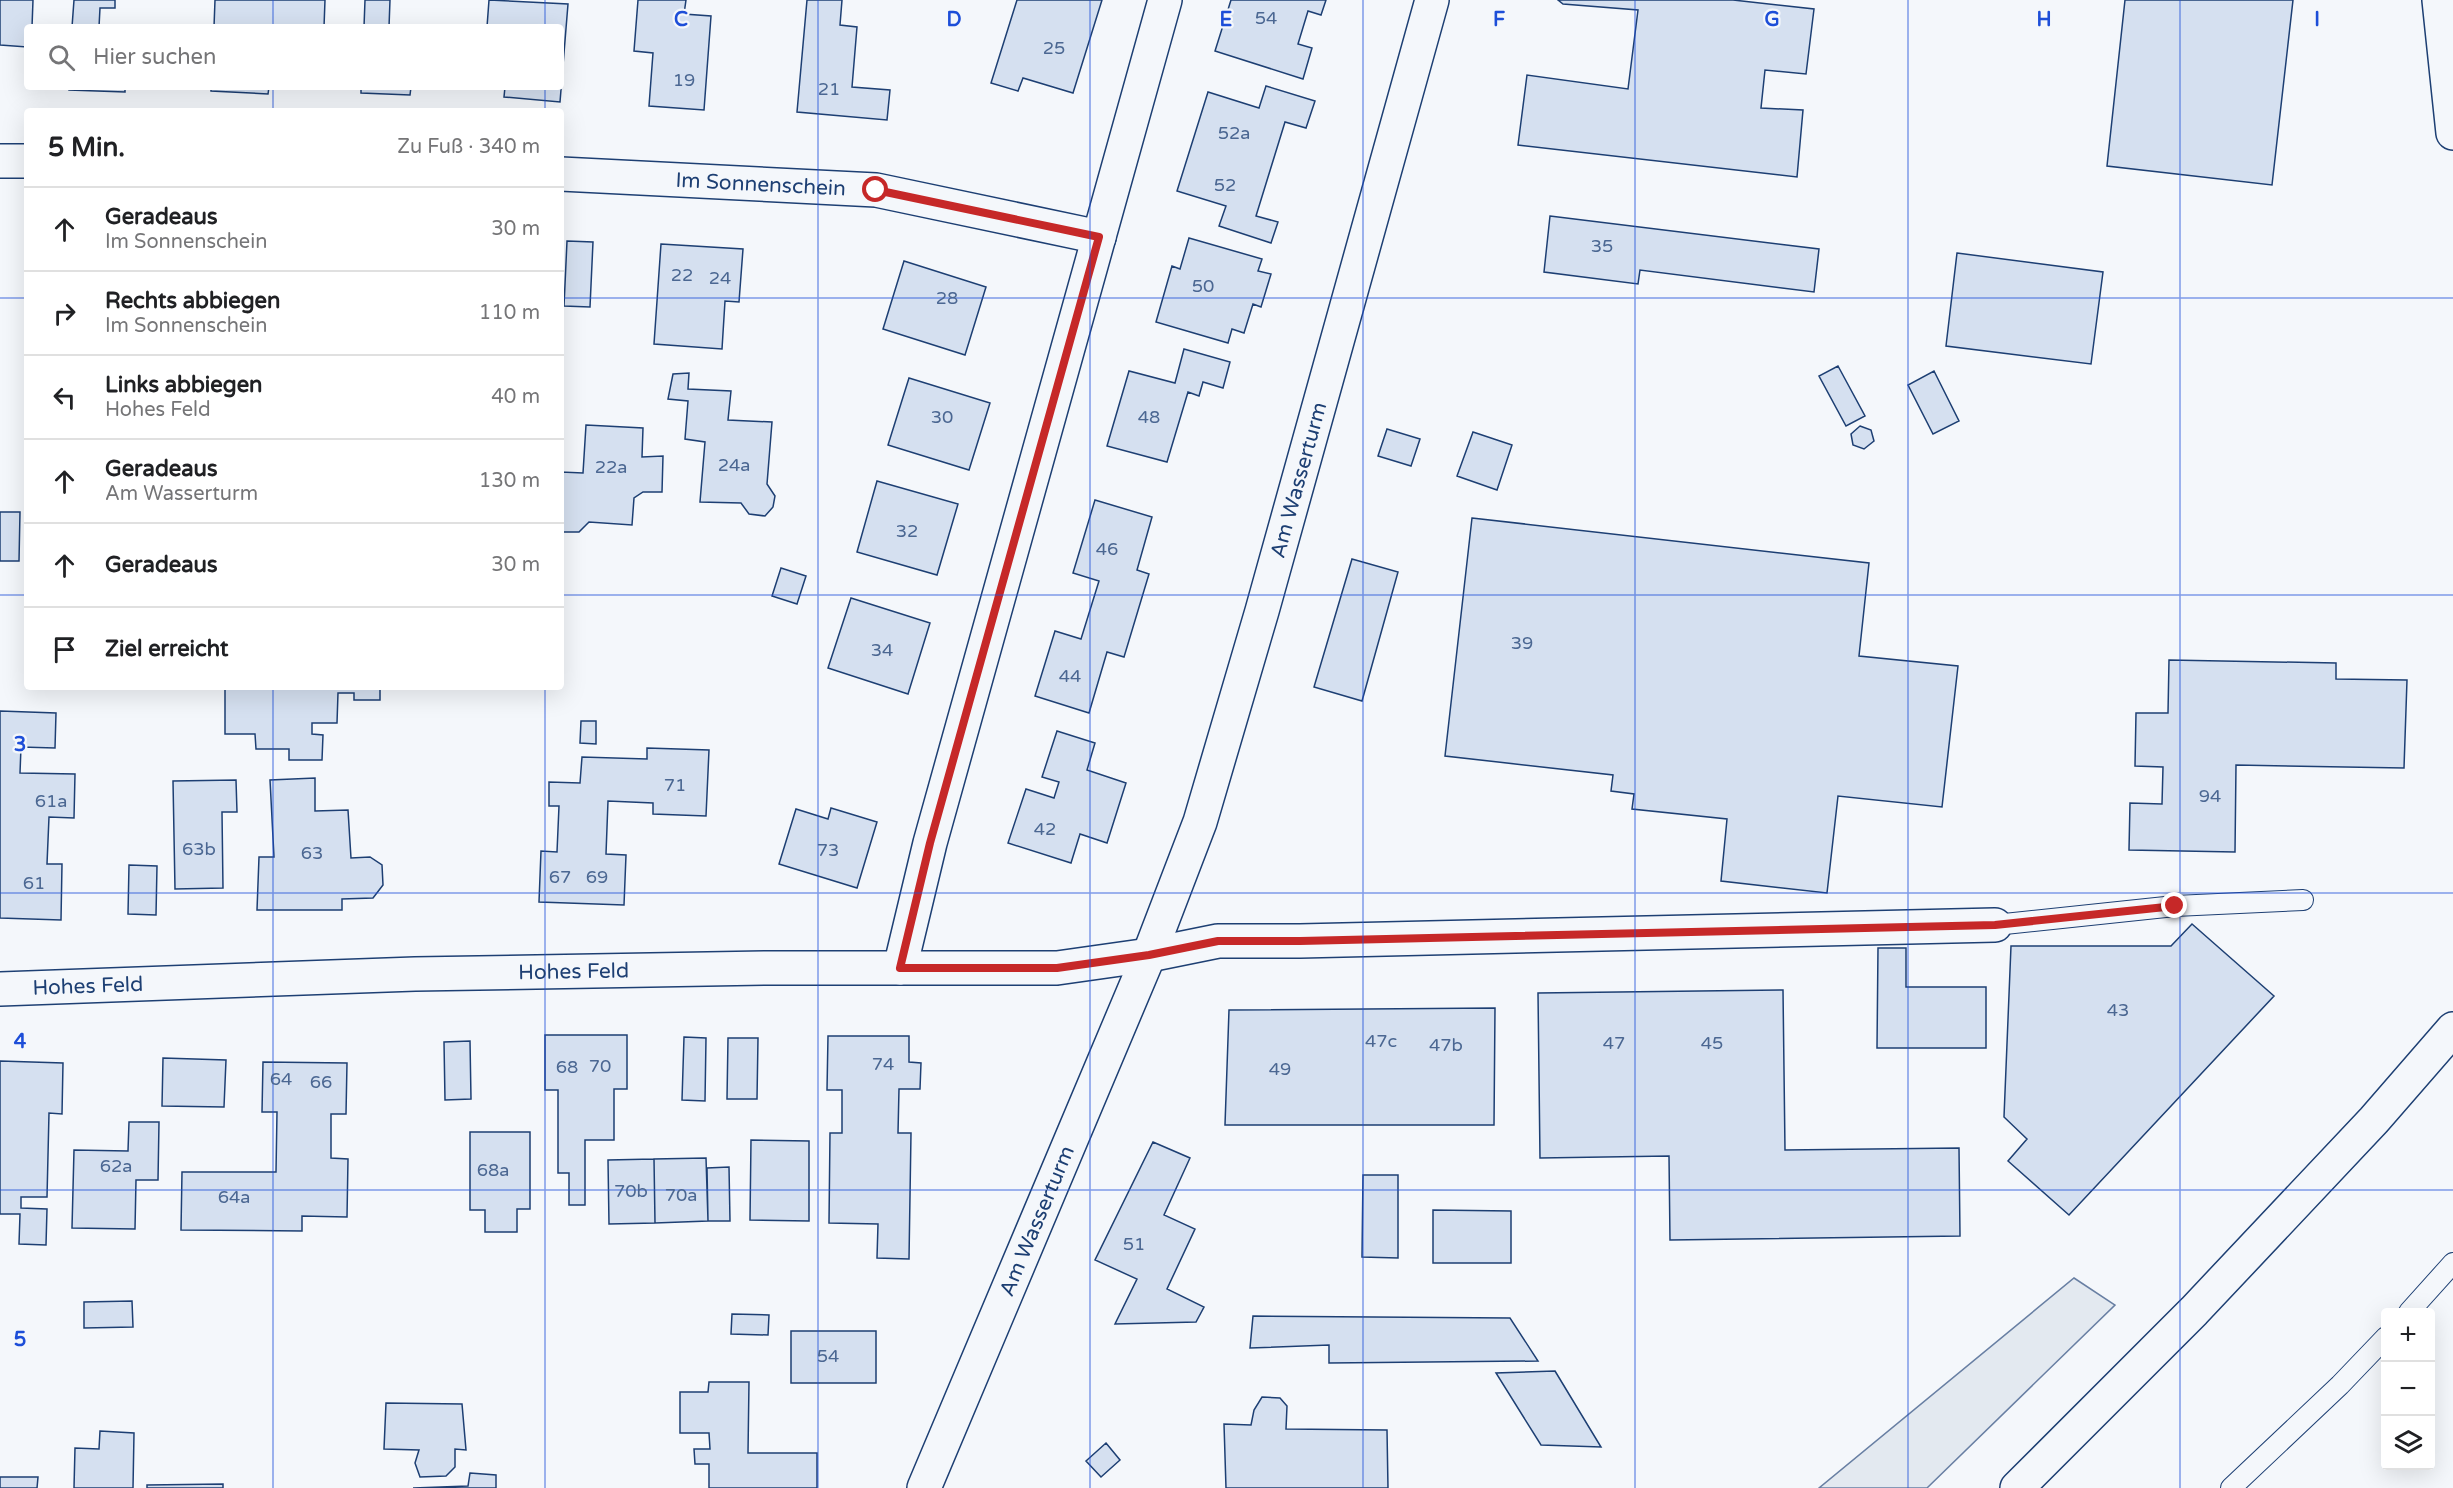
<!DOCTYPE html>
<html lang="de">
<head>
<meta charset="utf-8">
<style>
	:root { --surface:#fff; --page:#f2f2f2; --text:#202124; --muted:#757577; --line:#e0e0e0 }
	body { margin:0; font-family:"Varela Round",sans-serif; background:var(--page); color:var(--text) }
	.controls { position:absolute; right:18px; bottom:18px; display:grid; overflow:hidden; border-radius:6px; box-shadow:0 6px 24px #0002 }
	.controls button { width:54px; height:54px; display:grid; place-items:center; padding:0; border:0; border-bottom:2px solid var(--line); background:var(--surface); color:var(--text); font:30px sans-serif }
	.stop { position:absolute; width:18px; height:18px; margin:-14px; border:4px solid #c62828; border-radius:50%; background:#fff }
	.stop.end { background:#c62828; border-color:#fff; box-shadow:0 2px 6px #0008 }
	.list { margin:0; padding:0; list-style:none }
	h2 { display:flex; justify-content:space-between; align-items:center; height:78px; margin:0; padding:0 24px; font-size:26px }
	h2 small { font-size:20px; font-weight:400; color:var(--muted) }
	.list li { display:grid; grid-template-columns:39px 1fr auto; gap:18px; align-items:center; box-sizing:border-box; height:84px; padding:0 24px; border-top:2px solid var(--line) }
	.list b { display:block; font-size:22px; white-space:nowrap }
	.list p { margin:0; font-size:20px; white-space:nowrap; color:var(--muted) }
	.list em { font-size:20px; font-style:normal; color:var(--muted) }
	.icon { flex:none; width:33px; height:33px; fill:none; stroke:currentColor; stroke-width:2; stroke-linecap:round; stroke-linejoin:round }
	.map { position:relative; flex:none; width:2453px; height:1488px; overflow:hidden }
	.search { position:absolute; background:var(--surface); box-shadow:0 6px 24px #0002; left:24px; top:24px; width:540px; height:66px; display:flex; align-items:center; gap:15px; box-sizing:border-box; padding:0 21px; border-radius:6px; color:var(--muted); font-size:22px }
	.panel { position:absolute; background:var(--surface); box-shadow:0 6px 24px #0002; left:24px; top:108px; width:540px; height:582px; border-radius:6px }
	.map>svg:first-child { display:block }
</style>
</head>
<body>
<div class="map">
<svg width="2453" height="1488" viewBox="0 0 2453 1488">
	<rect width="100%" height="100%" fill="#f4f7fb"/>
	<path fill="#e3e9f0" stroke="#687fa3" stroke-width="1.5" d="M2074 1278 2115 1305 1927 1488H1819Z"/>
	<path fill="#d5e0f0" stroke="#1d3f73" stroke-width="1.5" d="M0 0H33L32 27H27V47L0 45Z
		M74 0H115V8H100L99 27H72Z
		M215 0H325L324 27H214Z
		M365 0H390L389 27H364Z
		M489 0 568 4 560 102 504 97 505 87H561V27H487Z
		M638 0H686L684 14 711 16 704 110 649 106 653 53 634 51Z
		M807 0H842L840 25 857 27 852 87 890 90 887 120 797 112Z
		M1017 0H1102L1073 93 1023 78 1018 91 991 83Z
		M1231 0H1326L1321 15 1308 11 1298 44 1312 48 1303 79 1215 51Z
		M1558 0H1733L1814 9 1806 74 1765 70 1761 108 1803 110 1797 177 1518 145 1527 75 1628 89 1638 10 1563 4Z
		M2125 0H2293L2272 185 2107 166Z
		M1266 86 1315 101 1306 128 1285 122 1256 216 1278 222 1271 243 1219 226 1226 206 1177 191 1208 92 1259 108Z
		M69 87H125V92L69 90Z
		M211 87H269L268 94 211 91Z
		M361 87H411L410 95 361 93Z
		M1550 216 1819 249 1814 292 1640 270 1638 284 1544 272Z
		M1189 238 1262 259 1258 271 1271 274 1261 307 1253 304 1244 333 1232 329 1228 343 1156 322 1172 266 1180 269Z
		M567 241 593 242 590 307 564 306Z
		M661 244 743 249 739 302 725 301 722 349 654 344Z
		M1957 253 2103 272 2091 364 1946 346Z
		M904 261 986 287 965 355 883 329Z
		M1184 349 1230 362 1223 388 1203 382 1199 396 1188 392 1167 462 1107 446 1129 371 1175 383Z
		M1838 366 1865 416 1846 426 1819 376Z
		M1934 371 1959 421 1933 434 1908 385Z
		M689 373 688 389 731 391 728 420 772 422 767 484 775 496 773 507 765 516 749 514 741 503 700 502 705 442 685 439 688 401 668 399 673 374Z
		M909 378 990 403 969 470 888 445Z
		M586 425 643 428 642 457 663 456 662 492H643L634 498 632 525 589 522 579 532H561V472L583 473Z
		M1860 426 1871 430 1874 441 1864 449 1853 445 1851 434Z
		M1387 429 1420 439 1411 466 1378 456Z
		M1473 432 1512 445 1497 490 1457 476Z
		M877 481 958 504 937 575 857 552Z
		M1095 500 1152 517 1137 570 1149 574 1124 657 1107 652 1089 713 1035 696 1055 631 1081 639 1099 581 1073 573Z
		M0 512H20L19 561H0Z
		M1472 518 1869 563 1859 656 1958 666 1942 807 1838 796 1827 893 1721 881 1727 819 1632 809 1634 794 1611 791 1613 775 1445 756Z
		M1352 559 1398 572 1362 701 1314 687Z
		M781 568 806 576 797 604 772 596Z
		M851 598 930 623 908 694 828 668Z
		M2169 660 2336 663V679L2407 680 2404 768 2236 765 2235 852 2129 850 2130 803 2162 804 2163 767 2135 766 2136 713H2168Z
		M225 687H380V700H354V693H338L337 723H312V734L323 735 322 760H289V749H256L255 734H225Z
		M0 711 56 713 55 748 21 747 20 773 75 774 74 818 49 817 47 864H62L61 920 0 918Z
		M581 721H596V744L580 743Z
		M1057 731 1095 743 1087 770 1126 783 1107 843 1080 834 1071 863 1008 843 1026 789 1054 798 1059 782 1042 777Z
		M647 748 709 750 706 816 653 814V803L608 801 606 854 626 855 624 905 539 902 541 851 557 852 559 806H549V782L580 783 582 757 647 759Z
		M315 778V811L348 810 351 858 370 857 382 865 383 885 373 898 342 899V910H257L259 857H274L270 780Z
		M236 780 237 812H222L223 888 175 889 173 781Z
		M831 808 877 822 857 888 779 864 796 809 828 819Z
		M129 865 157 866 156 915 128 914Z
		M2192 924 2274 996 2069 1215 2008 1161 2027 1139 2004 1117 2011 946H2171Z
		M1878 948H1906V987H1986V1048H1877Z
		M1783 990 1785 1150 1959 1148 1960 1236 1670 1240 1669 1156 1540 1158 1538 993Z
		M1495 1008 1494 1125H1225L1229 1010Z
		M545 1035H627V1089H614V1140H585V1205H569V1173H558V1090H545Z
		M828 1036H909V1062L921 1063 920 1089H899L898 1133H911L909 1259 877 1258 878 1224 829 1223 830 1133H842V1090H827Z
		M684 1037 706 1038 705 1101 682 1100Z
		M728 1038H758L757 1099H727Z
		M470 1041 471 1099 445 1100 444 1042Z
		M163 1058 226 1060 224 1107 162 1106Z
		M0 1061 63 1063 62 1114 49 1113 47 1197H21V1208L47 1209 46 1245 19 1244 20 1214H0Z
		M263 1062 347 1063 346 1114H331V1158L348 1159 347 1217 302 1216V1231L181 1230 182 1172H276L277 1112H262Z
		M129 1122H159L158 1180H136L135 1229 72 1228 74 1150 128 1151Z
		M470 1132H530V1209H517V1232H485V1210H470Z
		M751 1140 809 1141V1221L750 1220Z
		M1153 1142 1190 1158 1164 1215 1195 1229 1167 1289 1204 1307 1196 1322 1115 1324 1137 1279 1095 1260Z
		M706 1158 708 1221 655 1223 654 1159Z
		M654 1159 655 1223 609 1224 608 1160Z
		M729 1167 730 1221H708L707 1168Z
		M1363 1175H1398V1258L1362 1257Z
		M1433 1210 1511 1211V1263H1433Z
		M132 1301 133 1327 84 1328V1302Z
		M732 1314 769 1315 768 1335 731 1334Z
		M1253 1316 1510 1318 1538 1361 1329 1363V1345L1250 1348Z
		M791 1331H876V1383H791Z
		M1555 1371 1601 1447 1541 1445 1496 1373Z
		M709 1382H749L748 1453H817V1488H709V1464H695L694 1449H710L709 1433H680V1392H708Z
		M1262 1397 1280 1398 1287 1406 1286 1429 1387 1430 1388 1488H1226L1224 1424 1251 1425 1254 1410Z
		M386 1403 462 1404 466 1450 455 1449V1467L446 1476 420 1477 415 1463 419 1450 384 1449Z
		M100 1431 134 1433 133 1488H74L75 1448 99 1449Z
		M1106 1443 1120 1460 1101 1477 1086 1461Z
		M470 1473 496 1475V1488H413L468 1486Z
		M0 1477H38L37 1488H0Z
		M223 1484V1488H147V1485Z"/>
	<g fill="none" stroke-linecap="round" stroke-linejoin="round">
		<defs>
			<path id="lane" d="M1995 925 2175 906 2303 900
				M2409 1312 2453 1263
				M2231 1488 2340 1385 2386 1337"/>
			<g id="street">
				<path d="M2439 0 2453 133"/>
				<path d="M0 161H27"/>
				<path id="s1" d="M561 174 876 190 1099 237"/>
				<path d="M900 968 930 843 1165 0"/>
				<path id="s2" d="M0 989 415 974 769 968H1057L1149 955 1218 941H1300L1995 925"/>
				<path id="s3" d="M924 1488 1149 955 1200 822 1262 611 1432 0"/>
			</g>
			<path id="primary" d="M2017 1488 2194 1311 2374 1120 2453 1029"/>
		</defs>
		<use href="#lane" stroke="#1d3f73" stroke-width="22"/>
		<use href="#street" stroke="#1d3f73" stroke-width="36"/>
		<use href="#primary" stroke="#1d3f73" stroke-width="36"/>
		<use href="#lane" stroke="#f4f7fb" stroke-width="20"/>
		<use href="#street" stroke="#f4f7fb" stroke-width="33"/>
		<use href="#primary" stroke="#f4f7fb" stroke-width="33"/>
	</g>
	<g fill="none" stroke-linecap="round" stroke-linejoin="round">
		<path stroke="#c62828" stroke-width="8" d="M876 190 1099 237 930 843 900 968H1057L1149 955 1218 941H1300L1995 925 2175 906"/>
	</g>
	<path fill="none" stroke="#1d4ed8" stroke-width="1.5" stroke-opacity="0.55" d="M273 0V27M545 0V27M818 0V1488M1090 0V1488M1363 0V1488M1635 0V1488M1908 0V1488M2180 0V1488M273 87V111M545 87V111M0 298H27M561 298H2453M0 595H27M561 595H2453M273 687V1488M545 687V1488M0 893H2453M0 1190H2453"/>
	<g text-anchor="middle" stroke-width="4.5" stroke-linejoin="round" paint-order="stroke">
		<g font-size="18" fill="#4b6792">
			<text x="1266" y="24">54</text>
			<text x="1054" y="54">25</text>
			<text x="684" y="86">19</text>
			<text x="829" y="95">21</text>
			<text x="1234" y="139">52a</text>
			<text x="1225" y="191">52</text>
			<text x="1602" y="252">35</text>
			<text x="682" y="281">22</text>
			<text x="720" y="284">24</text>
			<text x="1203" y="292">50</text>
			<text x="947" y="304">28</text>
			<text x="942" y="423">30</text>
			<text x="1149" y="423">48</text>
			<text x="734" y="471">24a</text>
			<text x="611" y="473">22a</text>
			<text x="907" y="537">32</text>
			<text x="1107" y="555">46</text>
			<text x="1522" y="649">39</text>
			<text x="882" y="656">34</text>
			<text x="1070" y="682">44</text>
			<text x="675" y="791">71</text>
			<text x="2210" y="802">94</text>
			<text x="51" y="807">61a</text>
			<text x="1045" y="835">42</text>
			<text x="199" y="855">63b</text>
			<text x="828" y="856">73</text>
			<text x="312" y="859">63</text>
			<text x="560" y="883">67</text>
			<text x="597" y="883">69</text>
			<text x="34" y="889">61</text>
			<text x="2118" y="1016">43</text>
			<text x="1381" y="1047">47c</text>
			<text x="1614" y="1049">47</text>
			<text x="1712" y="1049">45</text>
			<text x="1446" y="1051">47b</text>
			<text x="883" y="1070">74</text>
			<text x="600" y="1072">70</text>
			<text x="567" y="1073">68</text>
			<text x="1280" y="1075">49</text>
			<text x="281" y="1085">64</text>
			<text x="321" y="1088">66</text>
			<text x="116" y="1172">62a</text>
			<text x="493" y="1176">68a</text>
			<text x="631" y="1197">70b</text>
			<text x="681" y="1201">70a</text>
			<text x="234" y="1203">64a</text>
			<text x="1134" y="1250">51</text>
			<text x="828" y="1362">54</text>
		</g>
		<g font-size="21" fill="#1d3f73" stroke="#f4f7fb">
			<text dy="7" stroke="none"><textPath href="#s1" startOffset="200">Im Sonnenschein</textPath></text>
			<text dy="7" stroke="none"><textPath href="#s3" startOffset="1077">Am Wasserturm</textPath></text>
			<text dy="7" stroke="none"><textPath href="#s2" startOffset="574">Hohes Feld</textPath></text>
			<text dy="7" stroke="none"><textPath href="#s2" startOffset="88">Hohes Feld</textPath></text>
			<text dy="7" stroke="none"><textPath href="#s3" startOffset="290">Am Wasserturm</textPath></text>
		</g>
	</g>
	<g font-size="20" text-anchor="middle" font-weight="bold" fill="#1d4ed8" stroke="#f4f7fb" stroke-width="4.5" stroke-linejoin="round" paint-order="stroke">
		<text x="681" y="26">C</text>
		<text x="954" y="26">D</text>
		<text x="1226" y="26">E</text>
		<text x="1499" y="26">F</text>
		<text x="1772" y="26">G</text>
		<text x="2044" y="26">H</text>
		<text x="2317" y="26">I</text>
		<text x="20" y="751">3</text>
		<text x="20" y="1048">4</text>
		<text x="20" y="1346">5</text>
	</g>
</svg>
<div class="controls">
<button>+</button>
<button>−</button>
<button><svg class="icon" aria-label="layers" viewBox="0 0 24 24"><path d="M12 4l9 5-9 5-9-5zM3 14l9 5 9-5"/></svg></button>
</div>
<div class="stop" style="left:876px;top:190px"></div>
<div class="stop end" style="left:2175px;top:906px"></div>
<div class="search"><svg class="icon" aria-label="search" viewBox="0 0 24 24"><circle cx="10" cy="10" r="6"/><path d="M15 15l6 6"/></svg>Hier suchen</div>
<section class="panel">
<h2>5 Min.<small>Zu Fuß · 340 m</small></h2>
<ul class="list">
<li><svg class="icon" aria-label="ahead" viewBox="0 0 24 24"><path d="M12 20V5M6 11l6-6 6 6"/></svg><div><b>Geradeaus</b><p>Im Sonnenschein</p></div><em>30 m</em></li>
<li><svg class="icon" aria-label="right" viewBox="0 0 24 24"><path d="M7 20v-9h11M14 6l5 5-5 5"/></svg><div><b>Rechts abbiegen</b><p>Im Sonnenschein</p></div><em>110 m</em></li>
<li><svg class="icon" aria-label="left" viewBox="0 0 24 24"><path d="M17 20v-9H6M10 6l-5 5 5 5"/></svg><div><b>Links abbiegen</b><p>Hohes Feld</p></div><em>40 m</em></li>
<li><svg class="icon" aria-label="ahead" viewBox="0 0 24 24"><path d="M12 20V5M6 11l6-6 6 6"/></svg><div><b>Geradeaus</b><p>Am Wasserturm</p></div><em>130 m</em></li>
<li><svg class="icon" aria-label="ahead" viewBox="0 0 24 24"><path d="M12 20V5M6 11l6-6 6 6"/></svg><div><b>Geradeaus</b></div><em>30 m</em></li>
<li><svg class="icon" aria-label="arrive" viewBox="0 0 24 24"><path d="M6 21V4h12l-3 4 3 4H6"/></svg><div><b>Ziel erreicht</b></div></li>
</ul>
</section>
</div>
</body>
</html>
